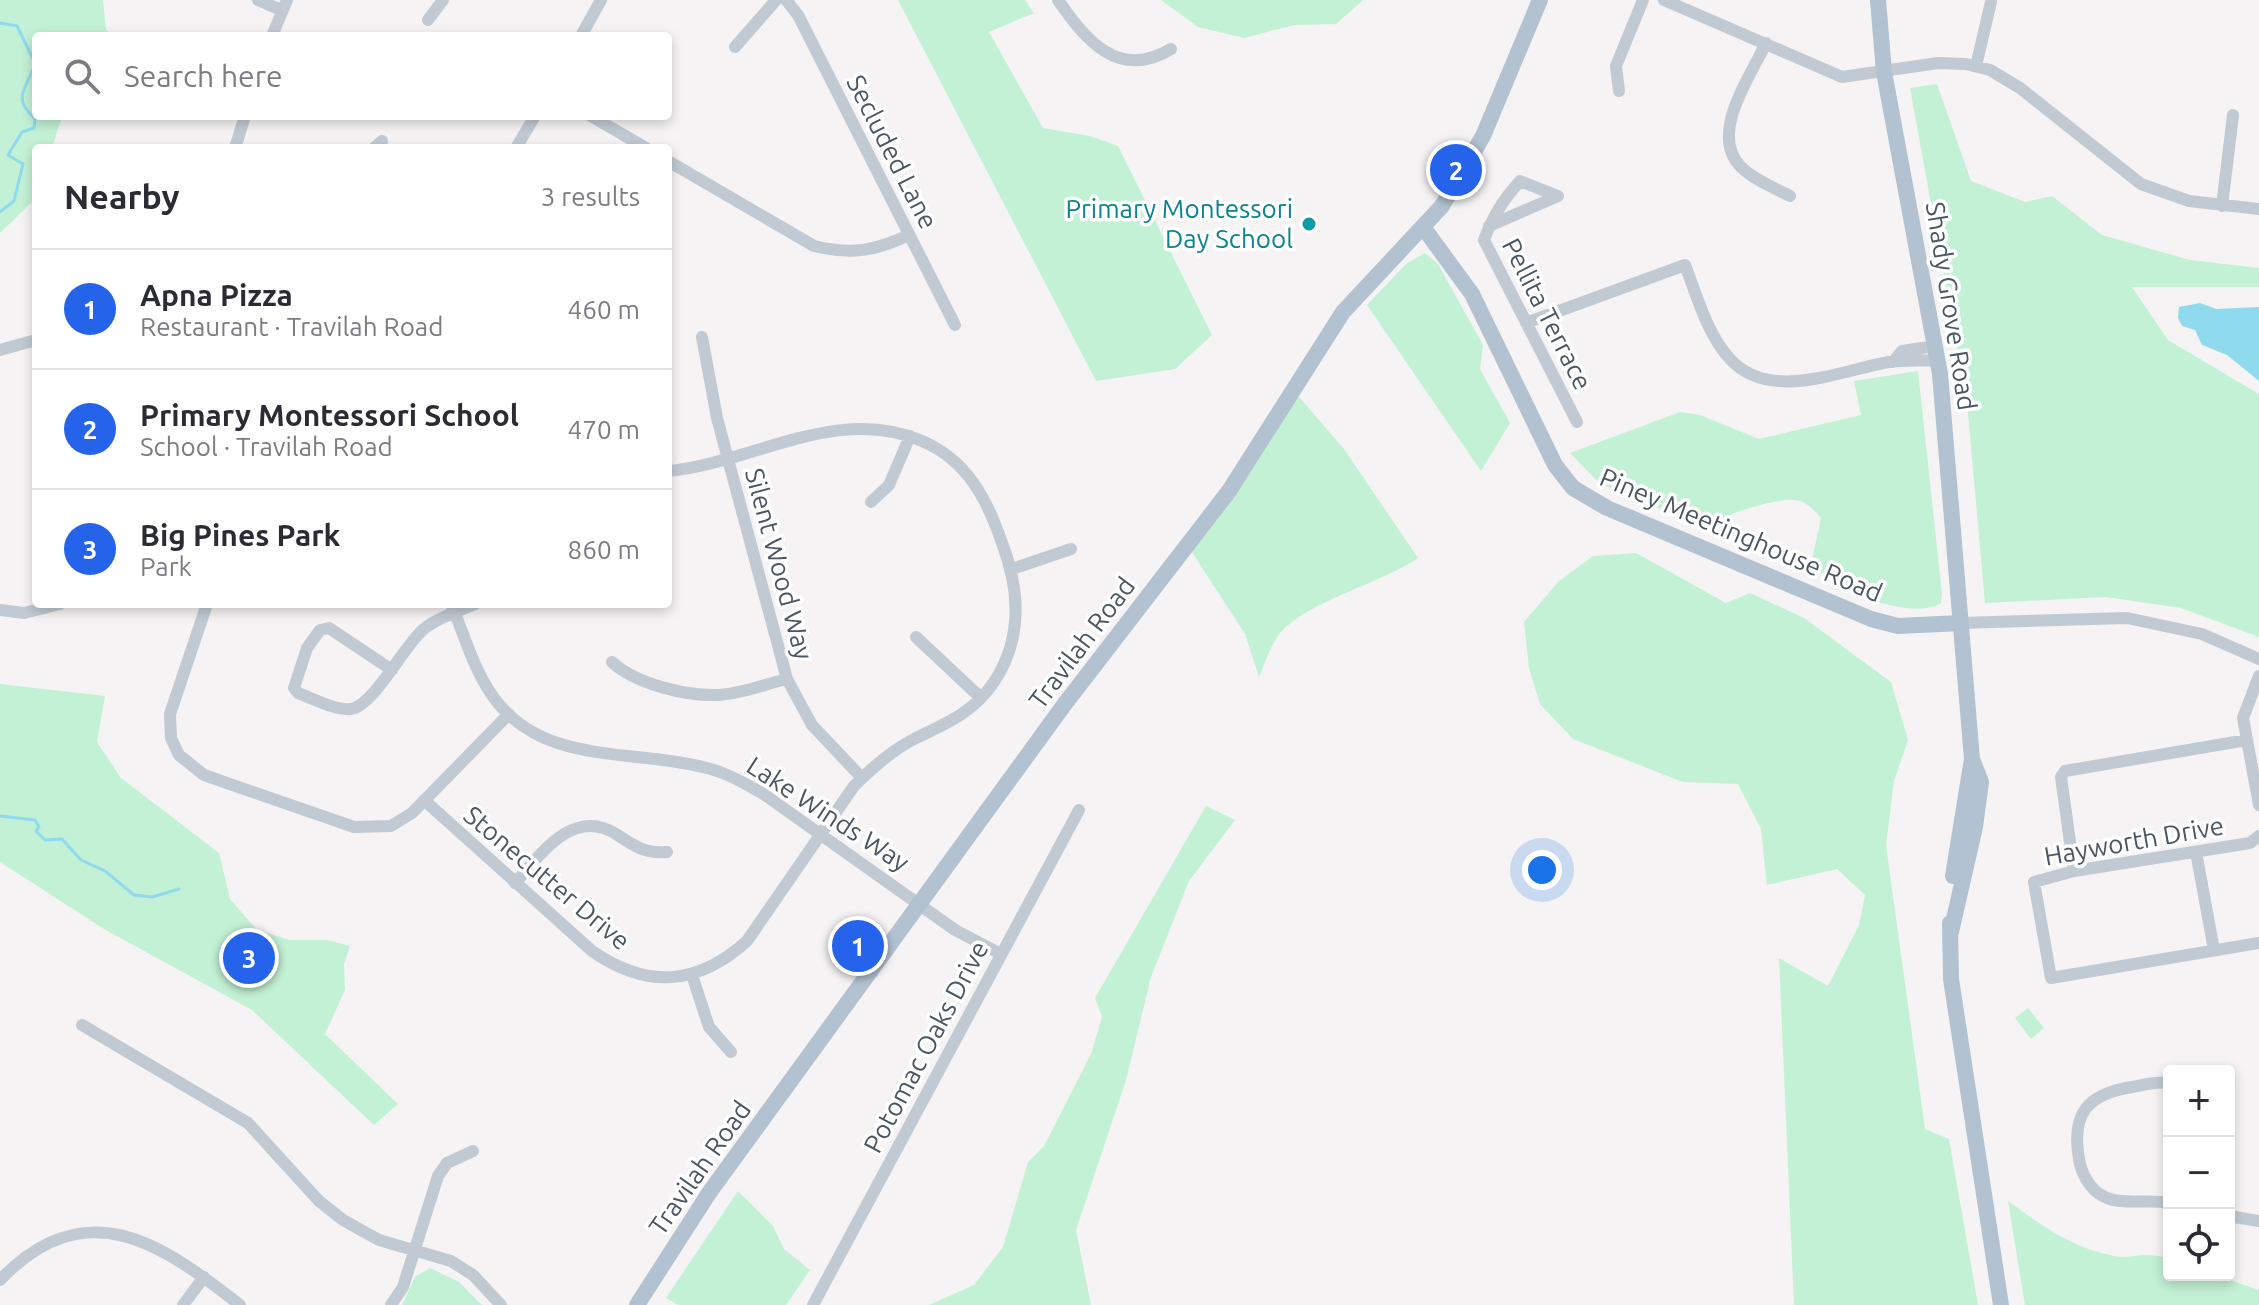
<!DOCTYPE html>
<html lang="en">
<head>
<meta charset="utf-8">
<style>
	:root { --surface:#fff; --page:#f7f7f7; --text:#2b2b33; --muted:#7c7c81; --line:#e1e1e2; --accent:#2563eb }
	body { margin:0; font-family:Ubuntu,sans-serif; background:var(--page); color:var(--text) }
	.controls { position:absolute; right:24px; bottom:24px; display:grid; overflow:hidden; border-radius:8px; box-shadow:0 4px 12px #0003 }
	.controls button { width:72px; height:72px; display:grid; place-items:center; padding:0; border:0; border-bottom:2px solid var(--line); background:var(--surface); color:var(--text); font:40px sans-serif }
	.you { position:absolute; left:1542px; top:870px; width:28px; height:28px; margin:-20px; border:6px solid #fff; border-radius:50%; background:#1a73e8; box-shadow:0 0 0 12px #1a73e833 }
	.badge { display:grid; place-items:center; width:52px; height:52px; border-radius:50%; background:var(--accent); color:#fff; font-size:26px; font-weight:700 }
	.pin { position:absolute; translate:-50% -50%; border:4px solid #fff; box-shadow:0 2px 8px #0006 }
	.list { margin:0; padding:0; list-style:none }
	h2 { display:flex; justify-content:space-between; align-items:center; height:104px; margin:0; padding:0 32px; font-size:34px }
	h2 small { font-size:26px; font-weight:400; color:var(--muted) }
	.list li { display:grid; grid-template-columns:52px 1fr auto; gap:24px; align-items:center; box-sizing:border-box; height:120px; padding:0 32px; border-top:2px solid var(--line) }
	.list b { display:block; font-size:30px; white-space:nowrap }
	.list p { margin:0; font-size:26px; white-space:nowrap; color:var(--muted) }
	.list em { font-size:26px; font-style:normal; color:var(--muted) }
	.icon { flex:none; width:44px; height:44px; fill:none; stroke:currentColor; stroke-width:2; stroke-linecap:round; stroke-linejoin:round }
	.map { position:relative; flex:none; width:2259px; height:1305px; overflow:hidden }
	.search { position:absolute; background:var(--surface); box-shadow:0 4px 12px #0003; left:32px; top:32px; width:640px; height:88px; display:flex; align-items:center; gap:20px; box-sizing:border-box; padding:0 28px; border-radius:8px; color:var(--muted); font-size:30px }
	.panel { position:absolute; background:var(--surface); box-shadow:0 4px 12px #0003; left:32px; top:144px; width:640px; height:464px; border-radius:8px }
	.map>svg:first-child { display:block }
</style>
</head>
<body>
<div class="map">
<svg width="2259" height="1305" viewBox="0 0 2259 1305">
	<rect width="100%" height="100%" fill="#f5f3f3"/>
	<path fill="#c3f1d5" d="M0 0H103L106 30 116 36H36V116H62L52 148H36L33 201 0 233Z
		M898 0H1025L1034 13 989 32 1043 128 1090 136 1118 146 1212 335 1175 369 1096 381Z
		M1161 0H1363L1336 24 1295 25 1244 38 1198 27Z
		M1937 84 1971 181 2025 202 2052 196 2102 235 2190 260 2259 268V287H2132L2168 340 2259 394V637L2181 608 2106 597 1985 603 1967 402 1910 88Z
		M1425 253 1438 264 1483 345 1480 369 1510 423 1481 471 1367 305 1406 264Z
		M1918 371 1942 594 1941 603C1914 622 1823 589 1812 560L1821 518C1815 510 1805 501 1795 500 1778 497 1718 516 1705 528L1599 483 1570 453 1680 412 1700 415 1759 439 1861 415 1854 381Z
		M1293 390 1344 449 1418 558C1380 584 1310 600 1281 632 1271 643 1265 663 1259 677L1245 634 1186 543Z
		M1636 553 1726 603 1750 593 1804 618 1891 682 1908 740 1894 781 1886 845 1925 1129 1949 1139 1978 1305H1794L1779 958 1828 986 1859 925 1865 895 1837 869 1767 885 1761 829 1738 784 1683 782 1573 739 1540 704 1529 668 1524 622 1558 582 1593 556Z
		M0 684 105 696 97 742 121 778 219 853 230 899 257 930 290 940H327L350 946 344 964 345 990 325 1034 398 1104 374 1125 252 1010 104 929 0 862Z
		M1206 806 1235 820 1189 881 1151 977 1126 1080 1076 1230 1091 1305H929L974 1285 1003 1247 1028 1162 1044 1146 1091 1054 1102 1017 1095 998Z
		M2028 1008 2044 1028 2031 1039 2015 1018Z
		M738 1191 773 1226 784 1249 810 1270 786 1305H678L666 1298Z
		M2008 1201C2042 1226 2072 1248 2114 1256 2134 1260 2142 1250 2169 1259V1275H2216L2259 1290V1305H2025Z
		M430 1268 459 1282 482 1305H402L415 1277Z"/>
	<path fill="#90daee" d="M2200 303 2216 309 2259 307V381L2227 355 2202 345 2195 330 2182 326 2178 318 2179 307Z"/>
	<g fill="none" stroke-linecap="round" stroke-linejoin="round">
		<path stroke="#90daee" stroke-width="3" d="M0 23 17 26 35 63C28 89 10 96 35 119L34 128 22 132 8 155 23 164 14 201 0 212
			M0 816 35 820 39 827 36 831 45 840 62 839 81 860 105 871 134 895 152 897 179 889"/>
		<path stroke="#c1cad2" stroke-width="12" d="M258 0 281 10
			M786 0 798 15 955 325
			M1058 0C1085 39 1118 81 1171 49
			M1664 0 1842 77 1938 63 1966 64 1990 70 2020 88 2141 184 2189 201 2259 209
			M428 20 443 0
			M272 36 287 0
			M581 36 601 0
			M1766 43C1751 76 1708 134 1741 167 1754 180 1775 188 1790 196
			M735 47 776 0
			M1976 66 1991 2
			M1619 91 1616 66 1643 0
			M591 116 646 148
			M235 148 245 116
			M374 148 382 141
			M516 148 535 116
			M668 161 814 246C851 255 875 251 909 235
			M2222 206 2233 115
			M1489 226 1558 196 1520 181C1503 200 1493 216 1484 240L1577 422
			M1526 323 1685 265C1697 296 1707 334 1730 359 1770 403 1841 370 1889 362 1905 360 1922 361 1938 360
			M702 337 717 418 787 679 812 725 862 778
			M0 350 36 340
			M1893 362 1902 351 1936 346
			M871 502 889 485 910 436
			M1012 569 1071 549
			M207 604 170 714 171 738 179 755 204 775 354 827 391 826 412 813 509 714
			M451 604C465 636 473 669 494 698 545 767 634 748 707 768 727 773 744 783 762 793L955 930 1001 954
			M0 610 24 613 60 604
			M1961 623 2127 618 2202 634 2259 659
			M916 637 981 698
			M612 662C636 684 685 696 718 695 741 694 765 684 787 679
			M392 670 329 628 320 630 307 648 294 688 298 693C312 698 336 711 351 709 374 706 405 643 425 628 439 617 459 611 475 604
			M2259 676 2243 718 2259 805
			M424 800 592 951C647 989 697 986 747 941L854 786C873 767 892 750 916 738 947 723 974 712 994 682 1023 638 1020 590 1002 543 987 499 967 460 922 441 837 404 753 463 668 471
			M2259 836 2250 843 2074 871 2034 882 2051 978 2259 943
			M2196 852 2214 950
			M2074 871 2061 777 2065 771 2247 740
			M515 883C541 854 573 807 616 834 634 846 645 854 667 852
			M692 975 709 1027 731 1052
			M82 1025 248 1123 319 1201 343 1220 379 1240 451 1261 473 1275 501 1305
			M2169 1083C2157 1081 2144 1085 2132 1087 2087 1094 2071 1114 2079 1159 2081 1172 2089 1188 2101 1195 2121 1207 2147 1198 2169 1203
			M2229 1216 2259 1221
			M0 1280C86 1190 162 1244 240 1305
			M183 1305 204 1277
			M391 1305 403 1287 438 1176 447 1163 473 1151
			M813 1305 1079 810"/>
		<path stroke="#b3c2d1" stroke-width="16" d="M1878 0 1884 72 1940 374 1972 759 1981 782 1975 827 1951 932
			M1423 227 1472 294 1555 465 1573 488 1607 508 1871 619 1898 626 1961 623
			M1953 876 1972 759
			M1950 923 1951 979 2001 1305
			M637 1305 709 1193 1064 705 1229 491 1343 312 1442 206 1483 136 1540 0"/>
	</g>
	<circle fill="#0f9aa8" stroke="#fff" stroke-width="3" cx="1309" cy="224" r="8"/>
	<g text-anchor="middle" stroke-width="7" stroke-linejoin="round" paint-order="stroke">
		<g font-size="26" fill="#4a5661" stroke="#fff">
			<text transform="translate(892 152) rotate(63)" y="9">Secluded Lane</text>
			<text transform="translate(1951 306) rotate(81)" y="9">Shady Grove Road</text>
			<text transform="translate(1547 314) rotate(63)" y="9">Pellita Terrace</text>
			<text transform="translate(1741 535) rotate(23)" y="9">Piney Meetinghouse Road</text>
			<text transform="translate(779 564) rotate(75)" y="9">Silent Wood Way</text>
			<text transform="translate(1082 643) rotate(-53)" y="9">Travilah Road</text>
			<text transform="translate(828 814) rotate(33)" y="9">Lake Winds Way</text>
			<text transform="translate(2134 841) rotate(-10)" y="9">Hayworth Drive</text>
			<text transform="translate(547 878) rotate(40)" y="9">Stonecutter Drive</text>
			<text transform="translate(926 1047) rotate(-62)" y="9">Potomac Oaks Drive</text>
			<text transform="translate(700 1168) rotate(-55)" y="9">Travilah Road</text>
		</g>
		<g font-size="26" fill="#0d838f" stroke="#fff" text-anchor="end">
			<text x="1293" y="218">Primary Montessori<tspan x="1293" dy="30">Day School</tspan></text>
		</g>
	</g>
</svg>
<div class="controls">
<button>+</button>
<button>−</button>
<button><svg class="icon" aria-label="locate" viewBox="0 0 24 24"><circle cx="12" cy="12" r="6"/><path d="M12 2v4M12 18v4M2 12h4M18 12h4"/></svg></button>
</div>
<div class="you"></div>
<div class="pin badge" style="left:858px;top:946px">1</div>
<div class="pin badge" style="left:1456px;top:170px">2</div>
<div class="pin badge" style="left:249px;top:958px">3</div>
<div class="search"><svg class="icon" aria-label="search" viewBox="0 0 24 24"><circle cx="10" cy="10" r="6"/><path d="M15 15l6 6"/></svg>Search here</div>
<section class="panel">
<h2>Nearby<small>3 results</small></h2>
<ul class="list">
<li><span class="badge">1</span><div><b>Apna Pizza</b><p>Restaurant · Travilah Road</p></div><em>460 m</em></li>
<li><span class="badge">2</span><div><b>Primary Montessori School</b><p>School · Travilah Road</p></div><em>470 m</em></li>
<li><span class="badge">3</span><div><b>Big Pines Park</b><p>Park</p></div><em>860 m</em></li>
</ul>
</section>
</div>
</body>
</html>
